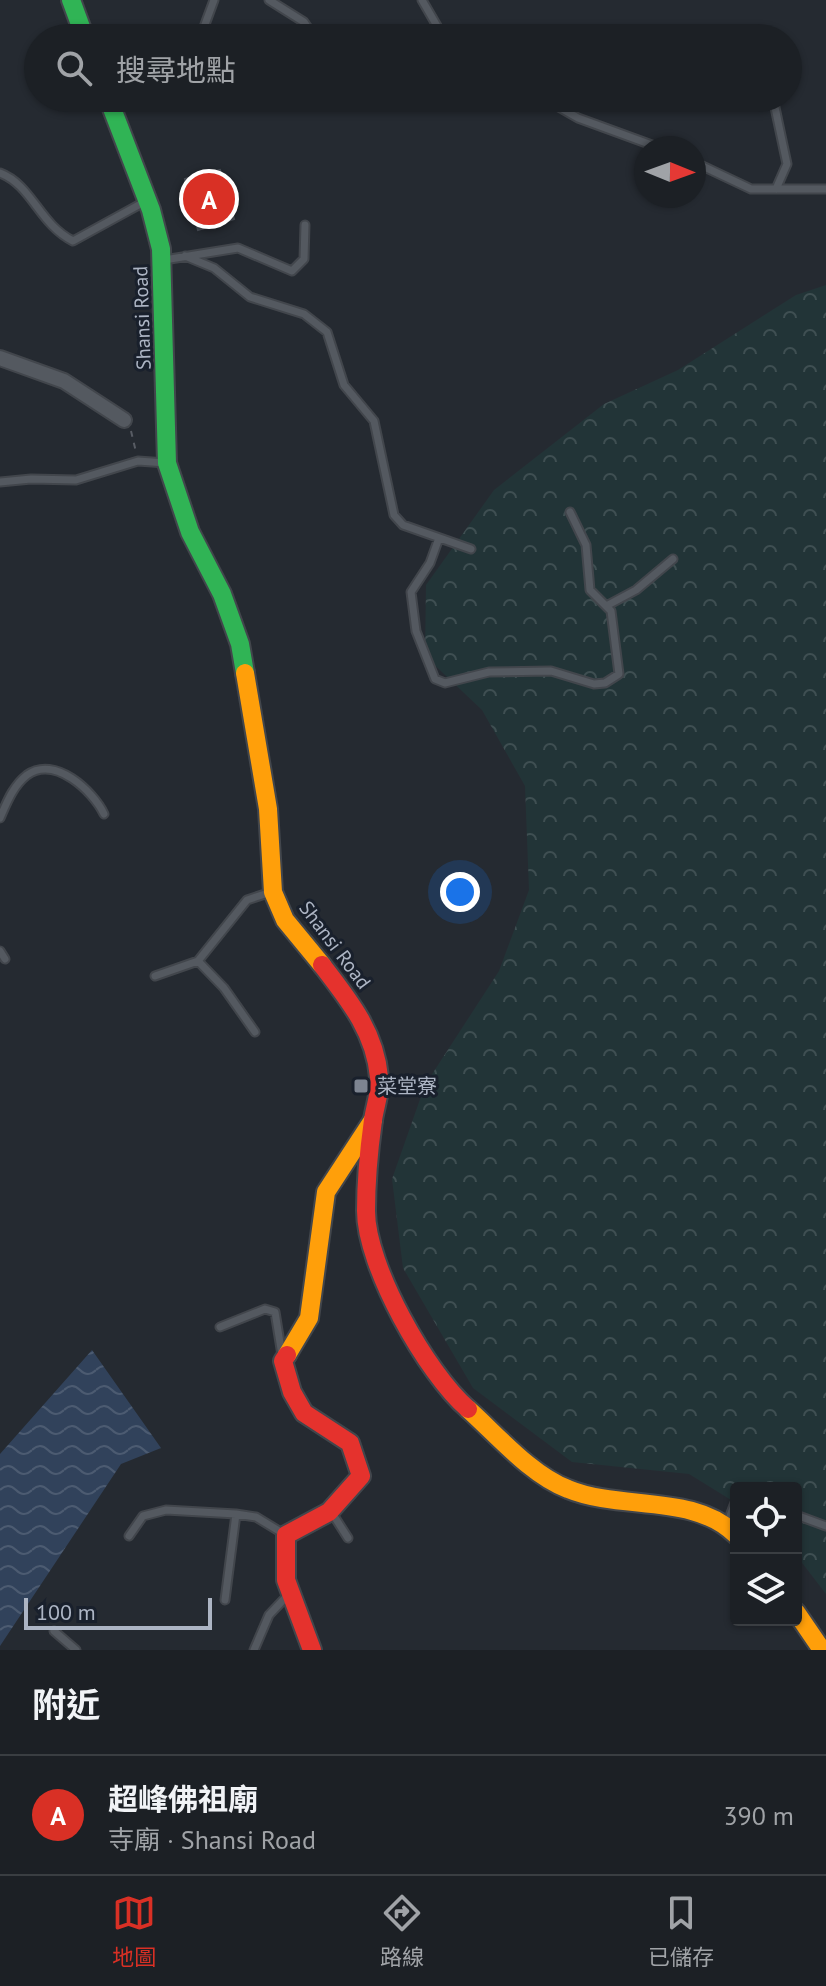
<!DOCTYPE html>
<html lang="zh-TW">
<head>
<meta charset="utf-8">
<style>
	:root { --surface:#1c2025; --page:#292d32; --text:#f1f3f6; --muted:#a0a3a7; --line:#3a3e42; --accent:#d93025 }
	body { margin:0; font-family:"PT Sans","Noto Sans TC",sans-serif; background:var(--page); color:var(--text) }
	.controls { position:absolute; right:24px; bottom:24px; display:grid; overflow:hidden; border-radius:8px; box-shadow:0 2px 6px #0004 }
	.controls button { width:72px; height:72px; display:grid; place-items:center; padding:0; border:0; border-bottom:2px solid var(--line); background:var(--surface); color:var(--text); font:40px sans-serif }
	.compass { position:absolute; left:634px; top:136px; width:72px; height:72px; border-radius:50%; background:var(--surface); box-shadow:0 2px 6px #0004; rotate:91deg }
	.scale { position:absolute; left:24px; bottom:20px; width:188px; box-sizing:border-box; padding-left:8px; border:4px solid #adb5c4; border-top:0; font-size:22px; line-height:28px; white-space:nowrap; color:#adb5c4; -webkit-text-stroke:6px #19202c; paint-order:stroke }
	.you { position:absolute; left:460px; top:892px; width:28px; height:28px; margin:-20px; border:6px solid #fff; border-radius:50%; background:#1a73e8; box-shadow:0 0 0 12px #1a73e833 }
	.badge { display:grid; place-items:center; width:52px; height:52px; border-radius:50%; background:var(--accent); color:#fff; font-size:26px; font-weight:700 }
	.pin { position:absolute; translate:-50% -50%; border:4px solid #fff; box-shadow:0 2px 8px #0006 }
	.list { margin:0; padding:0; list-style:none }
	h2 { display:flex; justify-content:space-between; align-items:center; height:104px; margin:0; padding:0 32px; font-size:34px }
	h2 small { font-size:26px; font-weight:400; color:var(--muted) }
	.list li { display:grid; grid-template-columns:52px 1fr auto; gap:24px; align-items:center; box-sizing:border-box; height:120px; padding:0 32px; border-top:2px solid var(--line) }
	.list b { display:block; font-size:30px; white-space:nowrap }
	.list p { margin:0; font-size:26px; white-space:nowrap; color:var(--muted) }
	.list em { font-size:26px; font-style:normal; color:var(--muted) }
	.icon { flex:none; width:44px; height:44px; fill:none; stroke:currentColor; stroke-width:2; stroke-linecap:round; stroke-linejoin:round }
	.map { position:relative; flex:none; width:826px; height:1650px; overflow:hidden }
	.search { position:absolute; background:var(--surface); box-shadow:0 2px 6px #0004; left:24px; right:24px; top:24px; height:88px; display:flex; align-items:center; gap:20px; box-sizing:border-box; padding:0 28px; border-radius:44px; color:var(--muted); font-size:30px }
	.sheet { height:224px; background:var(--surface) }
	nav { display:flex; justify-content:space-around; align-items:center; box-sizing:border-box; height:112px; border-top:2px solid var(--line); background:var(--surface); font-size:22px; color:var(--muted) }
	nav a { display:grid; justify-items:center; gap:4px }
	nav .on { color:var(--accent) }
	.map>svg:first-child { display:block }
</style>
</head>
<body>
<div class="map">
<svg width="826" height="1650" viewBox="0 0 826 1650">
	<defs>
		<pattern id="forest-crowns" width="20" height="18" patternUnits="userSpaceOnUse" patternTransform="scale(2)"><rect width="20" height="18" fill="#223437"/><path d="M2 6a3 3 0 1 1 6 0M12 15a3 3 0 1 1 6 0" fill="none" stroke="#3f4f52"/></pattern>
		<pattern id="water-waves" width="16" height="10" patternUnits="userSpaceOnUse" patternTransform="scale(2)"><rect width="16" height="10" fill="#31425b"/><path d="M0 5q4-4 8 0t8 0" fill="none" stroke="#4c5b71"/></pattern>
	</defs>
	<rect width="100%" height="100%" fill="#252a31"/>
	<path fill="url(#forest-crowns)" d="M826 285V1594L796 1555V1488H736V1503L689 1474 572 1462 473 1388 403 1268 392 1179 425 1085 499 971 529 890 525 786 482 710 425 656 426 585 494 490 604 404 678 370 796 295Z"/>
	<path fill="url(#water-waves)" d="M92 1350 161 1448 121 1464 0 1646V1454Z"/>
	<path fill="#3c4048" stroke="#4c515a" stroke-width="2" d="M220 170 234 219 198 230 185 179Z"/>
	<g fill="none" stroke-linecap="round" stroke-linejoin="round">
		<defs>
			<path id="lane" d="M269 0 304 22 315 38
				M422 0 444 38
				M200 38 214 0
				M543 98 578 118 660 148
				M773 98 787 164 776 189
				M694 162 751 189H826
				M0 173C32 185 39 224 73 241L146 201
				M185 256 214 268 250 297 304 314 327 332 344 385 374 421 394 515 403 525 471 549
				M164 260 238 248 292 271 304 259 305 225
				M0 482 31 479 76 480 138 461 166 463
				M439 538 430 563 411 592 416 631 435 679 445 683 489 672 551 671 594 684 605 683 619 674 611 611 590 590 586 545 570 512
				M608 605 636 590 673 559
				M0 818C7 802 13 786 27 775 55 755 93 791 104 814
				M0 951 5 959
				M198 961 224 988 255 1032
				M155 976 198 961 247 900 271 892
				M220 1327 265 1309 275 1312 282 1355
				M332 1513 348 1538
				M796 1515 826 1526
				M727 1524 736 1500
				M129 1536 143 1516 166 1510 236 1514 256 1517 284 1534
				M225 1600 236 1514
				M54 1631 76 1650
				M254 1650 269 1615 287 1596"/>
			<path id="street" d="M0 358 64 381 124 420"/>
			<path id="fast" d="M71 0 85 38
				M108 98 151 210 161 249 167 463 190 532 222 594 240 644 245 673"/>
			<path id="slow" d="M245 673 268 809 273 892 285 920 322 965
				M287 1355 309 1318 326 1192 373 1120
				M468 1409C497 1435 531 1475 568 1489 621 1511 694 1493 736 1535
				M796 1612 822 1650"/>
			<path id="jam" d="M322 965C349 1000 375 1032 379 1077 381 1091 375 1106 373 1120 369 1149 366 1182 366 1211 366 1266 427 1374 468 1409
				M287 1355 283 1361 292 1392 304 1413 350 1443 361 1476 329 1512 286 1535V1580L312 1650"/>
		</defs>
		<use href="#lane" stroke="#42464c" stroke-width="11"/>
		<use href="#street" stroke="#42464c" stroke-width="18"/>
		<use href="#fast" stroke="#42464c" stroke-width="22"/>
		<use href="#slow" stroke="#42464c" stroke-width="22"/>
		<use href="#jam" stroke="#42464c" stroke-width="22"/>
		<path stroke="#585c64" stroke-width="2" stroke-dasharray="6 6" stroke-linecap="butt" d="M131 431 136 452"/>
		<use href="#lane" stroke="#545960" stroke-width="7"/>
		<use href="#street" stroke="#545960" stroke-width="14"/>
		<use href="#fast" stroke="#30b455" stroke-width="18"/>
		<use href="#slow" stroke="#ff9f0a" stroke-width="18"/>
		<use href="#jam" stroke="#e5322d" stroke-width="18"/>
	</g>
	<rect fill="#7d8491" stroke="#19202c" stroke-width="3" x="353" y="1078" width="16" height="16" rx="4"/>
	<g text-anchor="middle" stroke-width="6" stroke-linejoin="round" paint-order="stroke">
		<g font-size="20" fill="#adb5c4" stroke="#19202c">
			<text transform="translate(142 318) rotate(-92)" y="7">Shansi Road</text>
			<text transform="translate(335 945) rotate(53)" y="7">Shansi Road</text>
		</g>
		<g font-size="20" fill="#adb5c4" stroke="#19202c" text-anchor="start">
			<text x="377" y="1093">菜堂寮</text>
		</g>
	</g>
</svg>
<div class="controls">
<button><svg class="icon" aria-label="locate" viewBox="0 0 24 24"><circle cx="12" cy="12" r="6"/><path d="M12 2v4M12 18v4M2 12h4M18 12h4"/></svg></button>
<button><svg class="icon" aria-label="layers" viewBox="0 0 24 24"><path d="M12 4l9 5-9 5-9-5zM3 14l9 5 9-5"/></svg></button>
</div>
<svg class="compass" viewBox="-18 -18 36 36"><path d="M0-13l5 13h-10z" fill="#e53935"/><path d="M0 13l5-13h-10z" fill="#a0a3a7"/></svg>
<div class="scale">100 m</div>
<div class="you"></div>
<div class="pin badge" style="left:209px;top:199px">A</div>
<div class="search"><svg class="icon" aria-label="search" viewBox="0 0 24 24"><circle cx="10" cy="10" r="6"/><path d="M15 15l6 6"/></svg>搜尋地點</div>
</div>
<section class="sheet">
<h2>附近<small></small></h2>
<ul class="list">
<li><span class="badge">A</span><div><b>超峰佛祖廟</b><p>寺廟 · Shansi Road</p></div><em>390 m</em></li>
</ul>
</section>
<nav>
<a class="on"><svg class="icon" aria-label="map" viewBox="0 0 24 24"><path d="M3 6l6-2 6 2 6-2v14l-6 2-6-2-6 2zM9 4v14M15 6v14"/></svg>地圖</a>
<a><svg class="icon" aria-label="directions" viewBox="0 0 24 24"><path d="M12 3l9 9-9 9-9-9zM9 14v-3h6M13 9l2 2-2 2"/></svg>路線</a>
<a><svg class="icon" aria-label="saved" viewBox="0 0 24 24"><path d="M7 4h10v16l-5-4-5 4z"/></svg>已儲存</a>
</nav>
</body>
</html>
